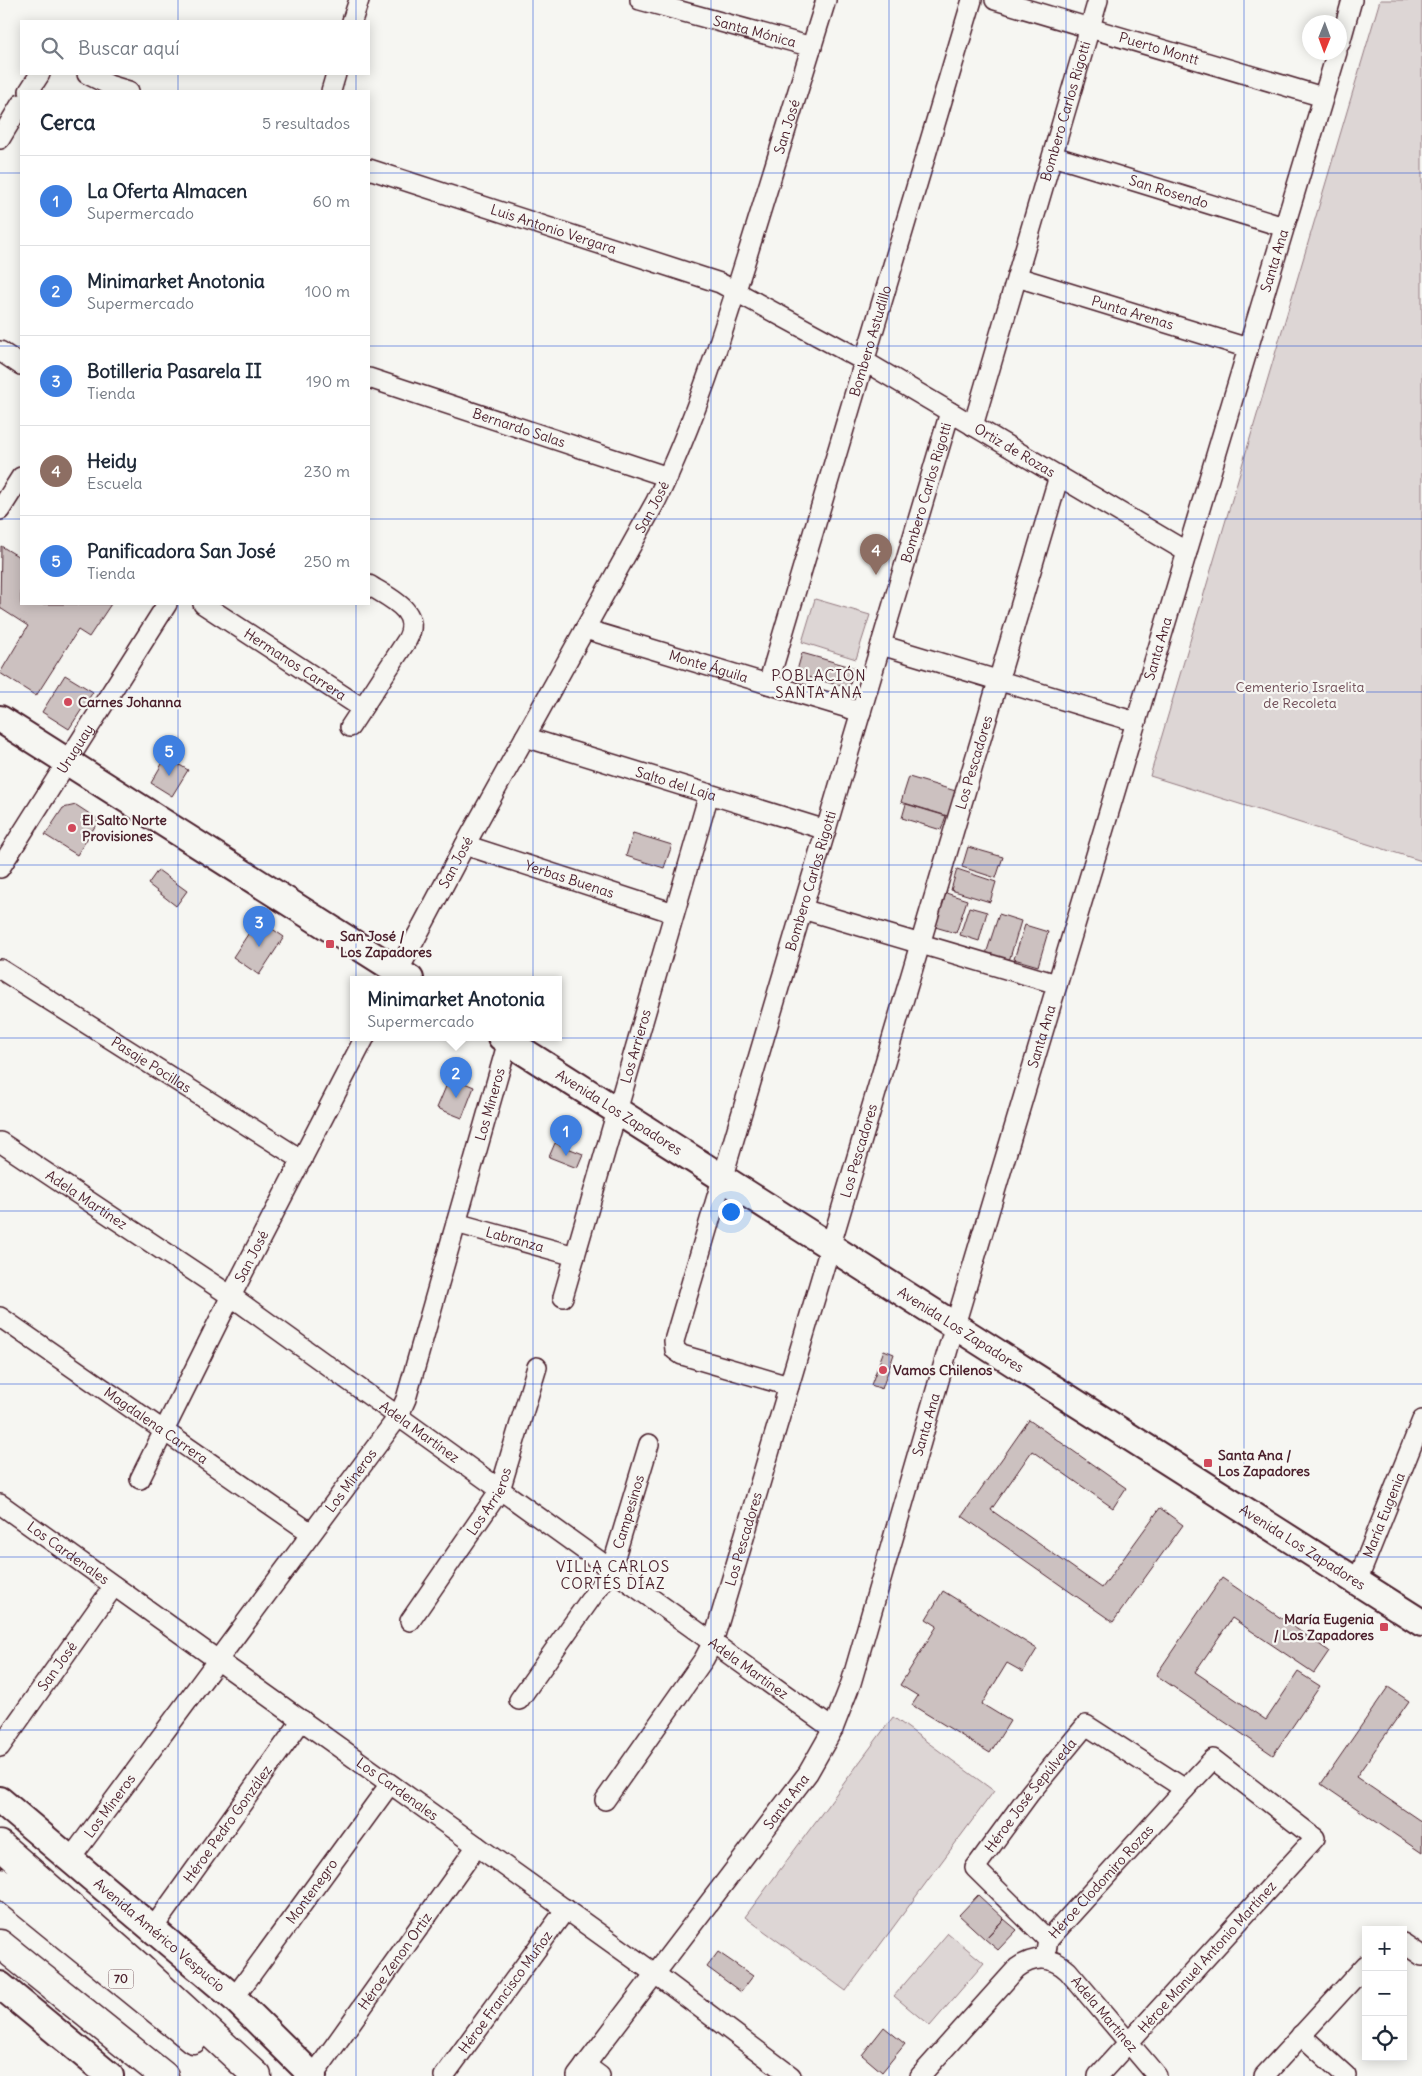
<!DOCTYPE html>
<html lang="es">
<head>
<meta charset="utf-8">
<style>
	:root { --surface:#fff; --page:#f2f2f3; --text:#1f2937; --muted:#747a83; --line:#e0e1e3; --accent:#d1495b }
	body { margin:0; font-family:Delius,sans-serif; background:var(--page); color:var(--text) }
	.controls { position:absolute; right:15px; bottom:15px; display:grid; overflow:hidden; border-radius:0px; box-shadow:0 2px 12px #0003 }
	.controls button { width:45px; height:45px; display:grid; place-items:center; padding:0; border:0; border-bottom:1px solid var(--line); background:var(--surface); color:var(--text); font:25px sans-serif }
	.compass { position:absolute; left:1302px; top:15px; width:45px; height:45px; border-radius:50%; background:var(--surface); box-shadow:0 2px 12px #0003; rotate:181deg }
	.you { position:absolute; left:730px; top:1211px; width:18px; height:18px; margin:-12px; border:4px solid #fff; border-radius:50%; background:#1a73e8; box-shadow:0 0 0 8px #1a73e833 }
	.badge { display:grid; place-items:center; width:32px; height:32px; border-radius:50%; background:var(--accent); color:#fff; font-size:16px; font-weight:700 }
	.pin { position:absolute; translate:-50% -41px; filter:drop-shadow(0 1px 2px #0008) }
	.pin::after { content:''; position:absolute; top:26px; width:18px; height:15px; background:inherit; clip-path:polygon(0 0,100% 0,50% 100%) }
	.popup { position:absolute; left:350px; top:976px; width:212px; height:65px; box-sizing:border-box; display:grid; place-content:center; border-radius:0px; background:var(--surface); filter:drop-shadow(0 1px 4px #0005); font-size:16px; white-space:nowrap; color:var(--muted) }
	.popup b { font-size:19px; color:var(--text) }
	.popup::after { content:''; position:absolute; left:50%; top:100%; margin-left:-10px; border:10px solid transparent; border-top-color:var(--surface) }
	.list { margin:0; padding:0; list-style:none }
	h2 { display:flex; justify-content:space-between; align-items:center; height:65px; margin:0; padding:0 20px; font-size:21px }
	h2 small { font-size:16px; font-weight:400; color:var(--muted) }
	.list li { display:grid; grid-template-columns:32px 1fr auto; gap:15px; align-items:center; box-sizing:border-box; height:90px; padding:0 20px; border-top:1px solid var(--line) }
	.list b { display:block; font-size:19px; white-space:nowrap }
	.list p { margin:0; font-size:16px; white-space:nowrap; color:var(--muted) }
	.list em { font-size:16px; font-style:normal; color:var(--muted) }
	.icon { flex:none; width:28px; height:28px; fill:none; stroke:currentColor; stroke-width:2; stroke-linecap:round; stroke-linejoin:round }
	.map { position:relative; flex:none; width:1422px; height:2076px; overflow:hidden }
	.search { position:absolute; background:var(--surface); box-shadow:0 2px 12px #0003; left:20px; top:20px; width:350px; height:55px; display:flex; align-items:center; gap:12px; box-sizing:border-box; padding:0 18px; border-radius:0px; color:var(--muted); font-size:19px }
	.panel { position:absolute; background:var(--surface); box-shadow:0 2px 12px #0003; left:20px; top:90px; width:350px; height:515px; border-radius:0px }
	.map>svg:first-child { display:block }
</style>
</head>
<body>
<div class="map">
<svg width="1422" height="2076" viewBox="0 0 1422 2076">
	<rect width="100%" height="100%" fill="#f6f6f2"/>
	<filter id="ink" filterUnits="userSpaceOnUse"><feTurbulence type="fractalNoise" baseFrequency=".02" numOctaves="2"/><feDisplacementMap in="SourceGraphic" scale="10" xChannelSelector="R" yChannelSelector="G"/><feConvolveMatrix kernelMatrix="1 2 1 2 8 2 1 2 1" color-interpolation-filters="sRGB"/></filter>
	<g filter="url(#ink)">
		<path fill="#ddd6d5" stroke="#947a80" d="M1380 0H1422V861L1150 776Z
			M815 599 870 615 856 659 802 642Z
			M893 1717 994 1791 846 1991 745 1917Z
			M948 1933 984 1963 930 2026 894 1996Z"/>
		<path fill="#ccc1c0" stroke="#4a1f2b" d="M1 546 21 558V604H111L89 637 78 630 36 696 0 673 28 626 0 608Z
			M802 653 855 668 849 688 796 674Z
			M65 675 93 692 69 729 42 712Z
			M166 757 188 770 172 796 151 783Z
			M909 777 959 792 951 817 901 802Z
			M906 804 946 816 941 830 902 818Z
			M76 805 99 820 77 855 45 835 63 808Z
			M633 833 672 845 664 868 626 856Z
			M968 847 1003 857 996 878 962 867Z
			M957 869 996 882 990 902 951 890Z
			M158 870 187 891 176 906 148 884Z
			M946 893 967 900 956 933 935 927Z
			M969 907 987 912 979 941 960 935Z
			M999 914 1021 921 1009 961 986 954Z
			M258 919 284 937 259 975 233 957Z
			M1025 925 1048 932 1038 966 1014 959Z
			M450 1077 474 1087 462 1118 437 1108Z
			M555 1143 583 1154 577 1168 549 1157Z
			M884 1350 894 1354 882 1389 871 1385Z
			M1029 1420 1126 1488 1113 1508 1032 1451 991 1510 1102 1588 1160 1508 1183 1525 1113 1622 962 1516Z
			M1222 1578 1329 1651 1314 1673 1232 1618 1195 1672 1266 1720 1298 1672 1320 1686 1273 1755 1156 1675Z
			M943 1591 1037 1649 1023 1672 1007 1663 982 1704 1010 1721 990 1753 912 1705 918 1696 900 1685 937 1626 926 1619Z
			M1388 1687 1409 1701 1356 1777 1422 1822V1853L1321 1784Z
			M978 1895 1004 1919 985 1939 959 1915Z
			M1004 1919 1017 1930 998 1950 985 1939Z
			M718 1952 753 1976 741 1992 707 1967Z
			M884 2027 905 2044 882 2072 862 2055Z"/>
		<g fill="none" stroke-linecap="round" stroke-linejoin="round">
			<defs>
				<g id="street">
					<path id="s1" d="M640 0 812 47"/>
					<path id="s2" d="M995 0 1323 97"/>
					<path d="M352 21 359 0"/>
					<path d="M1340 43 1352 0"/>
					<path d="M87 74 109 85 129 91"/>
					<path d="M29 91 40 74"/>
					<path d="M331 91 336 74"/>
					<path d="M0 139 21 104"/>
					<path id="s3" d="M1053 156 1284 227"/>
					<path id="s4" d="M369 169 720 283 864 361 1187 552"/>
					<path id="s5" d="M1017 277 1248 348"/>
					<path d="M0 351 21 365"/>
					<path id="s6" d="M369 378 668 477"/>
					<path id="s7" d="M973 426 1098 0"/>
					<path d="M0 510 21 477"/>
					<path id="s8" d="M203 604 362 708"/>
					<path id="s9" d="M585 629 861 712"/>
					<path d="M881 645 1136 722"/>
					<path id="s10" d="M768 684 972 0"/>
					<path d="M350 727 407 640C423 611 389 598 369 585"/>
					<path id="s11" d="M525 737 826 830"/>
					<path id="s12" d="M465 845 674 913"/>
					<path id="s13" d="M0 868 167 604"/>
					<path d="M802 909 1057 984"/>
					<path id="s14" d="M0 969 302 1160"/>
					<path id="s15" d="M394 979 465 845 656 501C696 419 723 332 750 246 775 164 801 82 826 0"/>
					<path id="s16" d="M0 1142 231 1296 833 1729"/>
					<path id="s17" d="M456 1223 575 1256"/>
					<path id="s18" d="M563 1297 709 794"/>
					<path id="s19" d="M0 1317 311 1533"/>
					<path id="s20" d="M789 1386 682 1355 675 1350 674 1341 950 412"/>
					<path id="s21" d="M140 1479 231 1296 365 1037"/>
					<path id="s22" d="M0 1504 654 1973 791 2076"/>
					<path id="s23" d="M1357 1582 1422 1420"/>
					<path id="s24" d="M410 1621 500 1490 537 1367"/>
					<path id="s25" d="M519 1700 611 1570 649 1444"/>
					<path id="s26" d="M0 1747 114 1586"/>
					<path id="s27" d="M605 1800 704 1659 713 1642 1059 476"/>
					<path id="s28" d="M71 1858 398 1417 406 1399 508 1041"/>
					<path id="s29" d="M153 1928 302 1720"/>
					<path id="s30" d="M1048 1940 975 1868 1030 1793 1086 1725 1185 1789 1213 1759 1315 1838 1098 2076"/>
					<path d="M1403 1943 1422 1956"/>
					<path id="s31" d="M1046 1952 1048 1940 1185 1789"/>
					<path id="s32" d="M234 1998 390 1784"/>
					<path d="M1301 2035 1346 2076"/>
					<path d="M585 2065 600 2076"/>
					<path id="s33" d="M313 2076 477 1846"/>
					<path id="s34" d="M444 2076 566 1909"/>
					<path id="s35" d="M577 2076 808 1773 833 1729 851 1683 955 1325 1337 52"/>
					<path id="s36" d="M920 2076 1017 1968C1035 1955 1052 1956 1068 1971L1157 2076"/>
					<path d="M1264 2076 1366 1965"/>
				</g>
				<g id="secondary">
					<path d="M0 719 410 979"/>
					<path id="s37" d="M501 1037 1422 1623"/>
					<path id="s38" d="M0 1800 234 1998 313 2076"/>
					<path d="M0 1985 110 2076"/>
				</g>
				<path id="highway" d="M0 1845 138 1966 257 2076
					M0 1882 193 2039
					M0 1944 164 2076"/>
			</defs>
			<use href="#street" stroke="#4a1f2b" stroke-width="22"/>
			<use href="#secondary" stroke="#4a1f2b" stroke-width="30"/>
			<use href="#highway" stroke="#4a1f2b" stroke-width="31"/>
			<use href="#street" stroke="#f6f6f2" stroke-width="19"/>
			<use href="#secondary" stroke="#f6f6f2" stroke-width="26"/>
			<use href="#highway" stroke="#f6f6f2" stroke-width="28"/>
		</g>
	</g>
	<path fill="none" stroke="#1d4ed8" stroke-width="1" stroke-opacity="0.55" d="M178 0V21M356 0V21M533 0V2076M711 0V2076M889 0V2076M1066 0V2076M1244 0V2076M178 74V91M356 74V91M0 173H21M369 173H1422M0 346H21M369 346H1422M0 519H21M369 519H1422M178 604V2076M356 604V2076M0 692H1422M0 865H1422M0 1038H1422M0 1211H1422M0 1384H1422M0 1557H1422M0 1730H1422M0 1903H1422"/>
	<g fill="#d1495b" stroke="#f6f6f2" stroke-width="2">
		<circle cx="68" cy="702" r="5"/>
		<circle cx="72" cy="828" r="5"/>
		<rect x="325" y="939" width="10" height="10" rx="2.5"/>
		<circle cx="883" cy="1370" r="5"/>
		<rect x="1203" y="1458" width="10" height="10" rx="2.5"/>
		<rect x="1379" y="1622" width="10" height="10" rx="2.5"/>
	</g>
	<g text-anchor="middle" stroke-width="4.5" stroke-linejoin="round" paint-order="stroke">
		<rect fill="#f6f6f2" stroke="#7e6067" stroke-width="1" x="108.5" y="1969.5" width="25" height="19" rx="4"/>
		<g font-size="12" font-weight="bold" fill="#4a1f2b">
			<text x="121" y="1983">70</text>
		</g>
		<g font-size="14" fill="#4a1f2b" stroke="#f6f6f2">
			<text dy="5" stroke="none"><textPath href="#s1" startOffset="119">Santa Mónica</textPath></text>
			<text dy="5" stroke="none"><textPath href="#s2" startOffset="171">Puerto Montt</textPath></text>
			<text dy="5" stroke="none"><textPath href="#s7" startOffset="328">Bombero Carlos Rigotti</textPath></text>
			<text dy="5" stroke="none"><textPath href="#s15" startOffset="942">San José</textPath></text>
			<text dy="5" stroke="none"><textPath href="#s3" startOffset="121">San Rosendo</textPath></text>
			<text dy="5" stroke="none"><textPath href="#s4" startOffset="194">Luis Antonio Vergara</textPath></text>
			<text dy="5" stroke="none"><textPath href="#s35" startOffset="1965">Santa Ana</textPath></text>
			<text dy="5" stroke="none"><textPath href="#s5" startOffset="121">Punta Arenas</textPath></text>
			<text dy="5" stroke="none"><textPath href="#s10" startOffset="358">Bombero Astudillo</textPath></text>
			<text dy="5" stroke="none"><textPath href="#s6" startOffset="158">Bernardo Salas</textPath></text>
			<text dy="5" stroke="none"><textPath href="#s4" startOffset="708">Ortiz de Rozas</textPath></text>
			<text dy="5" stroke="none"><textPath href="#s20" startOffset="1014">Bombero Carlos Rigotti</textPath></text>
			<text dy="5" stroke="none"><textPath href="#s15" startOffset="538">San José</textPath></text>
			<text dy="5" stroke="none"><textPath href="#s35" startOffset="1560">Santa Ana</textPath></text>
			<text dy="5" stroke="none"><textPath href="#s8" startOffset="110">Hermanos Carrera</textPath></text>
			<text dy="5" stroke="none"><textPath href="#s9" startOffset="129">Monte Águila</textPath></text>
			<text dy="5" stroke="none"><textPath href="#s13" startOffset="141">Uruguay</textPath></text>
			<text dy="5" stroke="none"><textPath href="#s27" startOffset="1109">Los Pescadores</textPath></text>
			<text dy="5" stroke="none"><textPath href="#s11" startOffset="158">Salto del Laja</textPath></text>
			<text dy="5" stroke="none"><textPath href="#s15" startOffset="132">San José</textPath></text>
			<text dy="5" stroke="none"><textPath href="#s12" startOffset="110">Yerbas Buenas</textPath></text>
			<text dy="5" stroke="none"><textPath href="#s20" startOffset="609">Bombero Carlos Rigotti</textPath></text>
			<text dy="5" stroke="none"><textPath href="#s35" startOffset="1155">Santa Ana</textPath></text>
			<text dy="5" stroke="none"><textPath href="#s18" startOffset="261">Los Arrieros</textPath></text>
			<text dy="5" stroke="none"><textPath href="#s14" startOffset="179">Pasaje Pocillas</textPath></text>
			<text dy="5" stroke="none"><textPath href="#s28" startOffset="875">Los Mineros</textPath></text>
			<text dy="5" stroke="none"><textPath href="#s37" startOffset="140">Avenida Los Zapadores</textPath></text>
			<text dy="5" stroke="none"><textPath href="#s27" startOffset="704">Los Pescadores</textPath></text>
			<text dy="5" stroke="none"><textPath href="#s16" startOffset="104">Adela Martínez</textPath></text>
			<text dy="5" stroke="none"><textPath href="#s17" startOffset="61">Labranza</textPath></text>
			<text dy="5" stroke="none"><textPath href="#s21" startOffset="249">San José</textPath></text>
			<text dy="5" stroke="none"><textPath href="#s37" startOffset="545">Avenida Los Zapadores</textPath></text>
			<text dy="5" stroke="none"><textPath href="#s35" startOffset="750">Santa Ana</textPath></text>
			<text dy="5" stroke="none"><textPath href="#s19" startOffset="190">Magdalena Carrera</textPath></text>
			<text dy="5" stroke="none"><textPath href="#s16" startOffset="510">Adela Martínez</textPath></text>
			<text dy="5" stroke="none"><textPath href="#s28" startOffset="470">Los Mineros</textPath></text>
			<text dy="5" stroke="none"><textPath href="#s24" startOffset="144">Los Arrieros</textPath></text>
			<text dy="5" stroke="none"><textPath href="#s25" startOffset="220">Campesinos</textPath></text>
			<text dy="5" stroke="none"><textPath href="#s23" startOffset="72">María Eugenia</textPath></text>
			<text dy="5" stroke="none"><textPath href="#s27" startOffset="299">Los Pescadores</textPath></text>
			<text dy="5" stroke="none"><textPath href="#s37" startOffset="950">Avenida Los Zapadores</textPath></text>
			<text dy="5" stroke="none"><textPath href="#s22" startOffset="84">Los Cardenales</textPath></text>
			<text dy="5" stroke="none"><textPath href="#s26" startOffset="99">San José</textPath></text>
			<text dy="5" stroke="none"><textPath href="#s16" startOffset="915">Adela Martínez</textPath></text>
			<text dy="5" stroke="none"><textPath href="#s22" startOffset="489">Los Cardenales</textPath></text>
			<text dy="5" stroke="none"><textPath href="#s30" startOffset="194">Héroe José Sepúlveda</textPath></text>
			<text dy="5" stroke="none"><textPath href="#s35" startOffset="345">Santa Ana</textPath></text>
			<text dy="5" stroke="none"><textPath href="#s28" startOffset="65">Los Mineros</textPath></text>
			<text dy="5" stroke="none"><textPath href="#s29" startOffset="128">Héroe Pedro González</textPath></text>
			<text dy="5" stroke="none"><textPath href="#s31" startOffset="91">Héroe Clodomiro Rozas</textPath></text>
			<text dy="5" stroke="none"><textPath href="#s32" startOffset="132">Montenegro</textPath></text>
			<text dy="5" stroke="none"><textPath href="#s38" startOffset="209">Avenida Américo Vespucio</textPath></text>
			<text transform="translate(1207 1957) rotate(-48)" y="5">Héroe Manuel Antonio Martínez</text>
			<text dy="5" stroke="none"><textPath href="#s33" startOffset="141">Héroe Zenon Ortiz</textPath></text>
			<text dy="5" stroke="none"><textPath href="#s34" startOffset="104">Héroe Francisco Muñoz</textPath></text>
			<text dy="5" stroke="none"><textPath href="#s36" startOffset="258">Adela Martínez</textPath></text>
		</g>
		<g font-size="14" fill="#6f4d56" stroke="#f6f6f2">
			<text x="1300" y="692">Cementerio Israelita<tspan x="1300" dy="16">de Recoleta</tspan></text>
		</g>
		<g font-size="14" font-weight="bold" fill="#4a1f2b" stroke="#f6f6f2" text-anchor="start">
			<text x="78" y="707">Carnes Johanna</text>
			<text x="82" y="825">El Salto Norte<tspan x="82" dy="16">Provisiones</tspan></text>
			<text x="340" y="941">San José /<tspan x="340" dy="16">Los Zapadores</tspan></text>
			<text x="893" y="1375">Vamos Chilenos</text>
			<text x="1218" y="1460">Santa Ana /<tspan x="1218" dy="16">Los Zapadores</tspan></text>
			<text x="1374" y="1624" text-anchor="end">María Eugenia<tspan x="1374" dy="16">/ Los Zapadores</tspan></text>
		</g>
		<g font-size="15" letter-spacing="1" fill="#4a1f2b" stroke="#f6f6f2">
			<text x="819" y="681">POBLACIÓN<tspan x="819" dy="17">SANTA ANA</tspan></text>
			<text x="613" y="1572">VILLA CARLOS<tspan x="613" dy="17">CORTÉS DÍAZ</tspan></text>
		</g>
	</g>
</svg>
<div class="controls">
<button>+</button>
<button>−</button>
<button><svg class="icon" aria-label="locate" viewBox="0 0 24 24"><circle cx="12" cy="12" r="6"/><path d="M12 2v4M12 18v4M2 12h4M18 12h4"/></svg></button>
</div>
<svg class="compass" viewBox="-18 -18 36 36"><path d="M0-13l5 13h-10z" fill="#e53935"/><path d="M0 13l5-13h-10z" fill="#747a83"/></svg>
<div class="you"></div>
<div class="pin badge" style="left:566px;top:1156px;background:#3f7fe0">1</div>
<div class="pin badge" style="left:456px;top:1098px;background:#3f7fe0">2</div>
<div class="popup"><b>Minimarket Anotonia</b>Supermercado</div>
<div class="pin badge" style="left:259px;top:947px;background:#3f7fe0">3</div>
<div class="pin badge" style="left:876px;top:575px;background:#8d6e63">4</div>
<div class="pin badge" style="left:169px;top:776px;background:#3f7fe0">5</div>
<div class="search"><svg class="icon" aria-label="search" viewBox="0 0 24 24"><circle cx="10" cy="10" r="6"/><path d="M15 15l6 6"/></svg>Buscar aquí</div>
<section class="panel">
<h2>Cerca<small>5 resultados</small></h2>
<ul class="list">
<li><span class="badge" style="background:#3f7fe0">1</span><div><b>La Oferta Almacen</b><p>Supermercado</p></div><em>60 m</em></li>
<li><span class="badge" style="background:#3f7fe0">2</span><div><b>Minimarket Anotonia</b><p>Supermercado</p></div><em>100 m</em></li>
<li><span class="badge" style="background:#3f7fe0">3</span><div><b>Botilleria Pasarela II</b><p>Tienda</p></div><em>190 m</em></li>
<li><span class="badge" style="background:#8d6e63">4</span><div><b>Heidy</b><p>Escuela</p></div><em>230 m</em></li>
<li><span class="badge" style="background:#3f7fe0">5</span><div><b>Panificadora San José</b><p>Tienda</p></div><em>250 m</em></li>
</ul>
</section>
</div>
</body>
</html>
